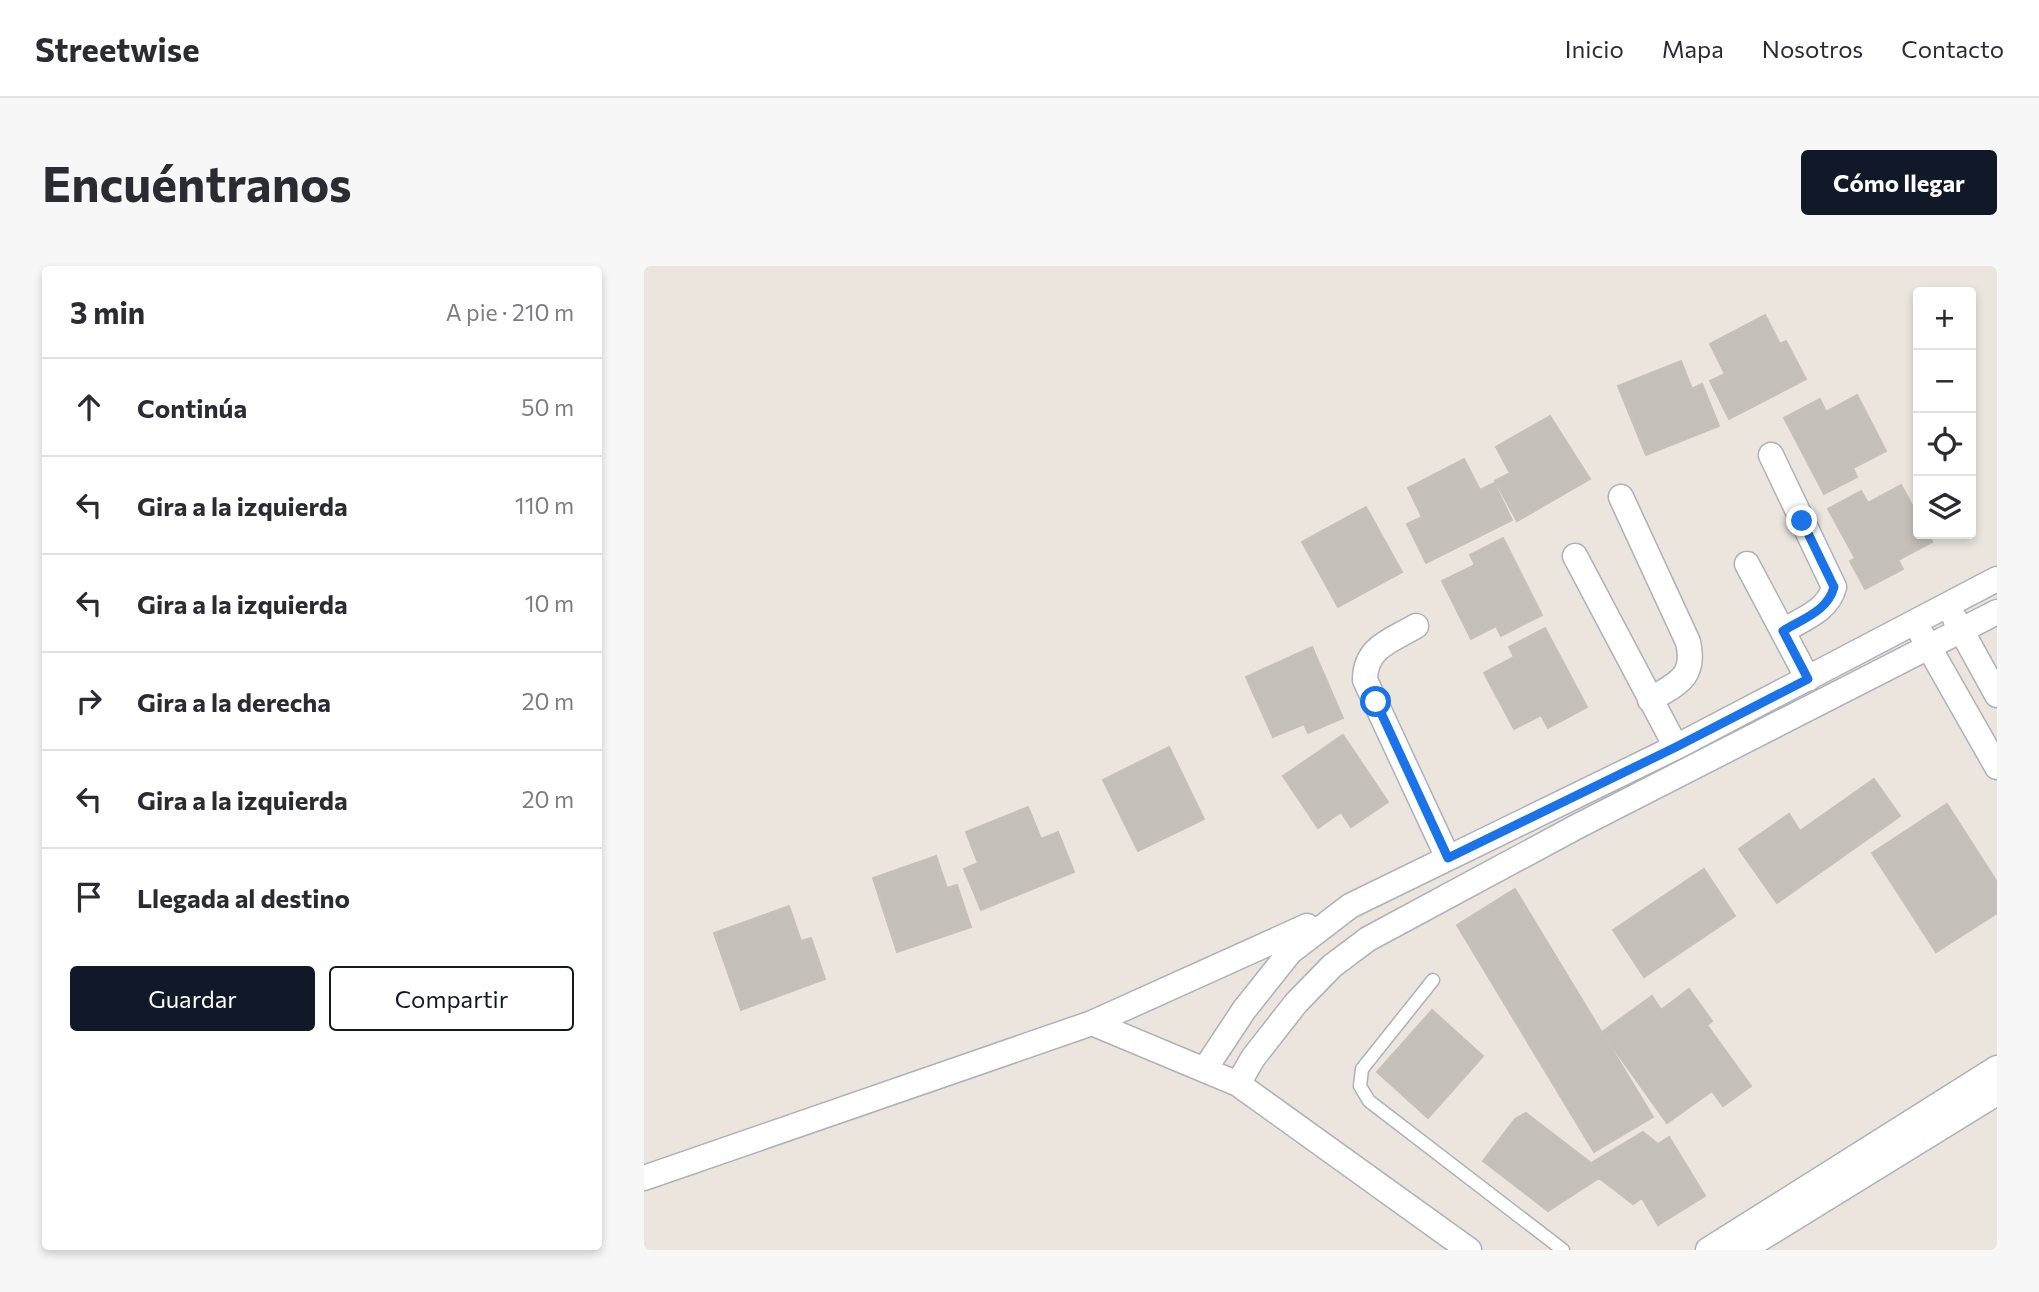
<!DOCTYPE html>
<html lang="es">
<head>
<meta charset="utf-8">
<style>
	:root { --surface:#fff; --page:#f7f7f7; --text:#2b2b33; --muted:#7c7c81; --line:#e1e1e2; --accent:#111827 }
	body { margin:0; font-family:Commissioner,sans-serif; background:var(--page); color:var(--text) }
	.controls { position:absolute; right:21px; top:21px; display:grid; overflow:hidden; border-radius:7px; box-shadow:0 4px 10px #0003 }
	.controls button { width:63px; height:63px; display:grid; place-items:center; padding:0; border:0; border-bottom:2px solid var(--line); background:var(--surface); color:var(--text); font:35px sans-serif }
	.stop { position:absolute; width:21px; height:21px; margin:-16px; border:5px solid #1a73e8; border-radius:50%; background:#fff }
	.stop.end { background:#1a73e8; border-color:#fff; box-shadow:0 2px 7px #0008 }
	.list { margin:0; padding:0; list-style:none }
	h2 { display:flex; justify-content:space-between; align-items:center; height:91px; margin:0; padding:0 28px; font-size:30px }
	h2 small { font-size:23px; font-weight:400; color:var(--muted) }
	.list li { display:grid; grid-template-columns:46px 1fr auto; gap:21px; align-items:center; box-sizing:border-box; height:98px; padding:0 28px; border-top:2px solid var(--line) }
	.list b { display:block; font-size:26px; white-space:nowrap }
	.list em { font-size:23px; font-style:normal; color:var(--muted) }
	.actions { display:flex; gap:14px; padding:21px 28px }
	.actions a { flex:1; padding:16px 0; border:2px solid var(--accent); border-radius:7px; text-align:center; font-size:24px; color:var(--accent) }
	.actions .main { background:var(--accent); color:#fff }
	.icon { flex:none; width:38px; height:38px; fill:none; stroke:currentColor; stroke-width:2; stroke-linecap:round; stroke-linejoin:round }
	.map { position:relative; flex:none; width:1353px; height:984px; overflow:hidden; border-radius:7px }
	header { display:flex; align-items:center; gap:42px; box-sizing:border-box; height:98px; padding:0 35px; background:var(--surface); border-bottom:2px solid var(--line) }
	header strong { font-size:33px }
	nav { display:flex; gap:38px; margin-inline-start:auto; font-size:24px }
	.intro { display:flex; align-items:center; justify-content:space-between; box-sizing:border-box; height:168px; padding:0 42px }
	h1 { margin:0; font-size:49px }
	.button { padding:18px 32px; border-radius:7px; background:var(--accent); color:#fff; font-size:24px; font-weight:700 }
	main { display:flex; gap:42px; padding:0 42px }
	aside { flex:1; background:var(--surface); border-radius:7px; box-shadow:0 4px 10px #0003 }
	.map>svg:first-child { display:block }
</style>
</head>
<body>
<header>
<strong>Streetwise</strong>
<nav><a>Inicio</a><a>Mapa</a><a>Nosotros</a><a>Contacto</a></nav>
</header>
<div class="intro"><h1>Encuéntranos</h1><a class="button">Cómo llegar</a></div>
<main>
<aside>
<h2>3 min<small>A pie · 210 m</small></h2>
<ul class="list">
<li><svg class="icon" aria-label="ahead" viewBox="0 0 24 24"><path d="M12 20V5M6 11l6-6 6 6"/></svg><div><b>Continúa</b></div><em>50 m</em></li>
<li><svg class="icon" aria-label="left" viewBox="0 0 24 24"><path d="M17 20v-9H6M10 6l-5 5 5 5"/></svg><div><b>Gira a la izquierda</b></div><em>110 m</em></li>
<li><svg class="icon" aria-label="left" viewBox="0 0 24 24"><path d="M17 20v-9H6M10 6l-5 5 5 5"/></svg><div><b>Gira a la izquierda</b></div><em>10 m</em></li>
<li><svg class="icon" aria-label="right" viewBox="0 0 24 24"><path d="M7 20v-9h11M14 6l5 5-5 5"/></svg><div><b>Gira a la derecha</b></div><em>20 m</em></li>
<li><svg class="icon" aria-label="left" viewBox="0 0 24 24"><path d="M17 20v-9H6M10 6l-5 5 5 5"/></svg><div><b>Gira a la izquierda</b></div><em>20 m</em></li>
<li><svg class="icon" aria-label="arrive" viewBox="0 0 24 24"><path d="M6 21V4h12l-3 4 3 4H6"/></svg><div><b>Llegada al destino</b></div></li>
</ul>
<div class="actions"><a class="main">Guardar</a><a>Compartir</a></div>
</aside>
<div class="map">
<svg width="1353" height="984" viewBox="0 0 1353 984">
	<rect width="100%" height="100%" fill="#ebe5de"/>
	<path fill="#c4c0b9" stroke="#c6c0b8" stroke-width="2" d="M1121 49 1136 78 1142 75 1162 113 1085 153 1066 115 1081 108 1066 78Z
		M1037 95 1048 123 1058 118 1075 160 1002 189 974 120Z
		M1213 129 1242 185 1209 202 1213 211 1180 228 1140 152 1176 133 1182 146Z
		M906 150 946 213 873 255 851 215 866 207 852 181Z
		M820 193 836 224 850 217 868 254 782 297 763 258 778 251 764 222Z
		M1257 219 1274 250V268H1284L1288 276 1254 294 1259 303 1221 323 1206 295 1211 292 1184 243 1217 225 1224 237Z
		M722 241 758 306 694 341 658 276Z
		M859 272 898 349 857 370 852 360 827 373 798 315 831 299 826 289Z
		M901 362 943 441 904 462 897 449 870 463 840 407 870 391 865 381Z
		M668 381 699 452 664 467 660 458 629 471 602 411Z
		M699 469 744 536 707 561 697 546 674 562 639 510Z
		M525 481 560 553 494 585 459 514Z
		M1230 513 1256 550 1133 637 1095 583 1145 548 1156 565Z
		M1303 538 1353 616V647L1292 686 1228 587Z
		M384 541 397 573 414 566 430 606 337 644 320 603 334 597 322 566Z
		M292 590 303 622 313 619 327 661 253 686 229 612Z
		M1060 603 1091 650 1000 711 969 664Z
		M871 623 1009 851 950 886 813 659Z
		M145 640 157 675 167 672 181 713 97 744 70 667Z
		M1045 723 1068 755 1063 759 1107 820 1079 840 1068 825 1023 857 958 766 1008 730 1017 744Z
		M788 744 839 790 784 852 733 806Z
		M882 847 947 897 999 866 1014 878 1025 871 1061 930 1014 959 998 932 989 938 955 912 904 945 839 895 871 853Z"/>
	<g fill="none" stroke-linecap="round" stroke-linejoin="round">
		<defs>
			<path id="lane" d="M789 714 718 803 716 820 725 835 919 984"/>
			<path id="street" d="M1127 189 1190 321C1184 345 1158 353 1139 365
				M977 231 1044 376C1052 411 1034 417 1006 434
				M931 290 1032 481
				M1103 298 1164 413
				M1311 353 1353 429
				M772 360C747 375 721 381 721 414L804 592
				M1278 369 1353 501
				M448 757 594 818 825 984
				M561 803 600 744 646 686 706 640 1032 481 1353 313
				M594 818 609 792 652 737 688 700 724 673 934 560 1353 346
				M0 912 448 757 663 660
				M1064 984 1353 802
				M1098 984 1353 827"/>
		</defs>
		<use href="#lane" stroke="#aeb1ba" stroke-width="15"/>
		<use href="#street" stroke="#aeb1ba" stroke-width="27"/>
		<use href="#lane" stroke="#fff" stroke-width="12"/>
		<use href="#street" stroke="#fff" stroke-width="24"/>
	</g>
	<g fill="none" stroke-linecap="round" stroke-linejoin="round">
		<path stroke="#1a73e8" stroke-width="9" d="M732 436 804 592 1032 481 1164 413 1139 365C1158 353 1184 345 1190 321L1158 255"/>
	</g>
</svg>
<div class="controls">
<button>+</button>
<button>−</button>
<button><svg class="icon" aria-label="locate" viewBox="0 0 24 24"><circle cx="12" cy="12" r="6"/><path d="M12 2v4M12 18v4M2 12h4M18 12h4"/></svg></button>
<button><svg class="icon" aria-label="layers" viewBox="0 0 24 24"><path d="M12 4l9 5-9 5-9-5zM3 14l9 5 9-5"/></svg></button>
</div>
<div class="stop" style="left:732px;top:436px"></div>
<div class="stop end" style="left:1158px;top:255px"></div>
</div>
</main>
</body>
</html>
